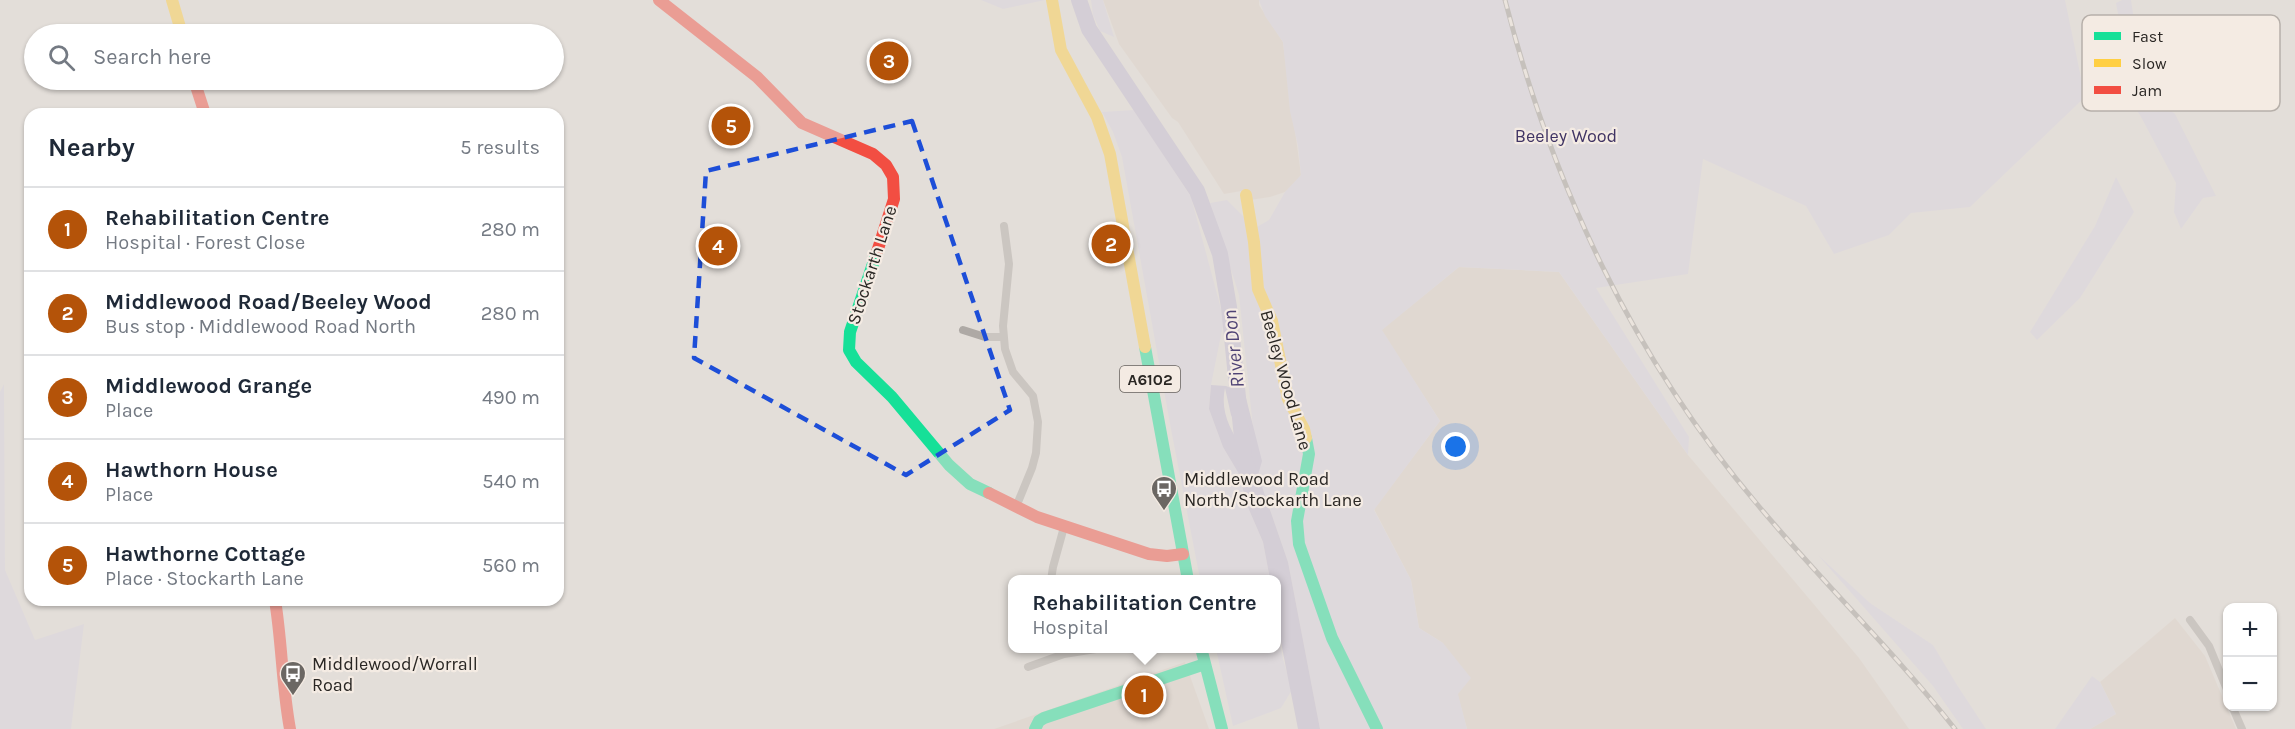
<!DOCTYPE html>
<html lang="en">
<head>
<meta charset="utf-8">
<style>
	:root { --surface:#fff; --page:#f6f6f7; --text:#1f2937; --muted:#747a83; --line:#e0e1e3; --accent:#b45309 }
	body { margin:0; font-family:Karla,sans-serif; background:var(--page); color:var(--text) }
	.controls { position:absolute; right:18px; bottom:18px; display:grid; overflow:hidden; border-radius:12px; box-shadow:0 2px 4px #0004 }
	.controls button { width:54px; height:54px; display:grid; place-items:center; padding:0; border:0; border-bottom:2px solid var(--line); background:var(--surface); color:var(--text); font:30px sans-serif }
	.you { position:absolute; left:1456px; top:447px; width:21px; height:21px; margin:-15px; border:4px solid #fff; border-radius:50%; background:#1a73e8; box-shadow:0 0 0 9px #1a73e833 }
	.badge { display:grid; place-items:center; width:39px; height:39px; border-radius:50%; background:var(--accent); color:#fff; font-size:20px; font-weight:700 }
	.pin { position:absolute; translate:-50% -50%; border:3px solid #fff; box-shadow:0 2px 6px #0006 }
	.popup { position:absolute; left:1008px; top:575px; width:273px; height:78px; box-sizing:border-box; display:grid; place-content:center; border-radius:12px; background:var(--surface); filter:drop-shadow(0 2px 4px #0005); font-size:20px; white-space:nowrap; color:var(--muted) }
	.popup b { font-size:22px; color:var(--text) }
	.popup::after { content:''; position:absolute; left:50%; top:100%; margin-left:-12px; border:12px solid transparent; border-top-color:var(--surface) }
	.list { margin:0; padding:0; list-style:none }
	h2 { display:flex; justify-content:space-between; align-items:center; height:78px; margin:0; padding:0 24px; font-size:26px }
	h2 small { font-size:20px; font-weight:400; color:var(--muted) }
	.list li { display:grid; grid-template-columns:39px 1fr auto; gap:18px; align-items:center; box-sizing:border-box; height:84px; padding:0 24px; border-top:2px solid var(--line) }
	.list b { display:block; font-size:22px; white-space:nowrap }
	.list p { margin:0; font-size:20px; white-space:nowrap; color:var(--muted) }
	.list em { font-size:20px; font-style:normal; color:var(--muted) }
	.icon { flex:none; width:33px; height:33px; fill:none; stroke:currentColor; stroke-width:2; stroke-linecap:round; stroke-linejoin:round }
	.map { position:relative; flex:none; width:2295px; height:729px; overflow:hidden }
	.search { position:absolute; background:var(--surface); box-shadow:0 2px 4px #0004; left:24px; top:24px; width:540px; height:66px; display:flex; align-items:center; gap:15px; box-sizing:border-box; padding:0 21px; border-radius:33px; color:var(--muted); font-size:22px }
	.panel { position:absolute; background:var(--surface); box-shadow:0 2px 4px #0004; left:24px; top:108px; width:540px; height:498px; border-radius:18px }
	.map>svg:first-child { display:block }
</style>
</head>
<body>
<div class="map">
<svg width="2295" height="729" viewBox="0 0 2295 729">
	<rect width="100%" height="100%" fill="#e3ded9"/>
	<path fill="#dcd1c8" d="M1103 0H1259V5L1283 42 1301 175 1290 189 1285 192 1270 197 1250 200 1247 190 1224 194 1178 122 1172 118 1119 44Z
		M1459 267 1559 272 1688 455 1859 658 1909 729H1467L1443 643 1419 628 1411 580 1374 509 1440 421 1381 330Z
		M2175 618 2205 656 2236 729H2090L2116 714 2100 682Z
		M1185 662 1209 729H994L997 728Z"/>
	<path fill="#d8d3e0" d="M981 0H1045L1003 9Z
		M1091 0H1103L1114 37 1100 31 1093 15Z
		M1259 0H2065L2085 97 1970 207 1911 213 1889 235 1834 254 1806 206 1703 159 1688 274 1596 288 1689 437 1688 455 1559 272 1459 267 1382 330 1440 421 1374 510 1411 580 1419 628 1443 643 1471 678 1458 694 1467 729H1320L1288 562 1258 475 1239 295 1210 203 1227 200 1255 228 1269 220 1285 192 1301 175 1298 146 1290 111 1283 42 1265 16Z
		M2122 0H2131L2138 46 2154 98 2175 114 2216 196 2203 198 2181 229 2174 212 2176 183 2140 115 2124 93 2121 31 2116 3Z
		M1134 110 1191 197 1224 320 1211 385 1209 409 1223 447 1239 474 1247 505 1263 542 1270 579H1200L1170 424 1122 157 1113 132 1102 112Z
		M2116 177 2134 212 2080 298 2037 340 2030 332 2095 226Z
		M4 384 5 570 35 640 84 624 71 729H0V392Z
		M1818 555 1870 603 1933 645 1957 685 1986 729H1963L1933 686Z
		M1276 617 1283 659 1292 690 1281 708 1233 726 1216 649 1276 648Z
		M2092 676 2100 682 2116 714 2090 729H2055Z"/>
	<path fill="#c1bad2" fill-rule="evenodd" d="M1211 385 1226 386 1245 394 1262 461 1258 475 1288 562 1320 729H1298L1276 617V580L1270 579 1263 542 1247 505 1239 474 1223 447 1209 409ZM1225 388 1231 415 1242 435 1243 449C1230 430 1220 411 1225 388Z"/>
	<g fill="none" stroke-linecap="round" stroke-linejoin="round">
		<path stroke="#c1bad2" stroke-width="16" d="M1079 0 1089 29 1197 191 1220 254 1229 307 1244 458 1248 469"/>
		<path stroke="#aea9a5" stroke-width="8" d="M1004 226 1009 264 1003 326 1005 349 1013 372 1033 396 1038 422 1036 453 1032 468 1016 507
			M963 330 985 337H1003
			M1051 580 1053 567 1064 527
			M2190 620 2209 646 2228 692
			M1028 667 1064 654 1102 648
			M2232 706 2242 729"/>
		<path stroke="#16e098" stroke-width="12" d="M877 252 850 332 849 350 856 362 892 397 949 465 970 484 989 493
			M1145 347 1188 580
			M1306 438 1309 454 1297 521 1299 544 1332 638 1377 729
			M1201 648 1222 729
			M1035 729 1039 721 1044 718 1205 664"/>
		<path stroke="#ffcf43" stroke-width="12" d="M172 0 182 34
			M1052 0 1061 50 1097 117 1110 154 1145 347
			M1246 195 1254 242 1258 289 1272 321 1288 399 1304 429 1306 438"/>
		<path stroke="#f24e42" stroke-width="12" d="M659 0 757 77 802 123 873 154 886 165 893 177 894 199 877 252
			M194 80 205 114
			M989 493 1037 517 1149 554 1167 556 1183 554
			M275 600C282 643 282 686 290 729"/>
		<defs>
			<path id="rail" d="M1505 0C1552 184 1634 359 1757 504 1821 581 1893 650 1955 729"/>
		</defs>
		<use href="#rail" stroke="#a29e9a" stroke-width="5"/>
		<use href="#rail" stroke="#f4ebe3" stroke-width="3" stroke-dasharray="9" stroke-linecap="butt"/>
	</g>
	<path d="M0 0H2295V729H0ZM912 121 1010 410 906 475 694 358 706 171Z" fill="#e3ded9" fill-opacity=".55" fill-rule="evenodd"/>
	<path fill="none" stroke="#1d4ed8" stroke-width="4.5" stroke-dasharray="12 8" stroke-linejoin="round" d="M912 121 1010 410 906 475 694 358 706 171Z"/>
	<defs>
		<symbol id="bus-pin" viewBox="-11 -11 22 30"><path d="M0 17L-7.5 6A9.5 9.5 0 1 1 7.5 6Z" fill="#6b6763" stroke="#f4ebe3"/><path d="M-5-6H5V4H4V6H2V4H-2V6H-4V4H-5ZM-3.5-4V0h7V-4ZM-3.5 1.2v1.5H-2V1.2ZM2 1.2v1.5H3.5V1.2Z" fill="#fff"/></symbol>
	</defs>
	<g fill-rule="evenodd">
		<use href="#bus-pin" x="1149" y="474" width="30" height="40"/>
		<use href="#bus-pin" x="278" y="659" width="30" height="40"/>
	</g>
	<g text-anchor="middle" stroke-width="4.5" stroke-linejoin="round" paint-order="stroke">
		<rect fill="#f4ebe3" stroke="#67625d" stroke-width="1.5" x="1120" y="366" width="60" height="26" rx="4.5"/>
		<g font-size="16" font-weight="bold" fill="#2a2724">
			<text x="1150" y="385">A6102</text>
		</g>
		<g font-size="18" fill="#403464" stroke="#f4ebe3">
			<text x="1566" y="142">Beeley Wood</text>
		</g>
		<g font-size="18" fill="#2a2724" stroke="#f4ebe3">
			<text transform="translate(872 265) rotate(-72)" y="6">Stockarth Lane</text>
			<text transform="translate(1286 380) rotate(74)" y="6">Beeley Wood Lane</text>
		</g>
		<g font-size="18" fill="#2a2724" stroke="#f4ebe3" text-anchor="start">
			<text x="1184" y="485">Middlewood Road<tspan x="1184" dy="21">North/Stockarth Lane</tspan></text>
			<text x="312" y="670">Middlewood/Worrall<tspan x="312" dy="21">Road</tspan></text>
		</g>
		<g font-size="20" font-style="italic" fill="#4f4375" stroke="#f4ebe3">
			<text transform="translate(1233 349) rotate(-96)" y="7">River Don</text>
		</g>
	</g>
	<rect x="2082" y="15" width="198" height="96" rx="9" fill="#f4ebe3" stroke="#b7b0aa" stroke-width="1.5"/>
	<rect x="2094" y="32" width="27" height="8" fill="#16e098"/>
	<rect x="2094" y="59" width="27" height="8" fill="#ffcf43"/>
	<rect x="2094" y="86" width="27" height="8" fill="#f24e42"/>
	<g font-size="16" fill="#2a2724">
		<text x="2132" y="42">Fast</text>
		<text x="2132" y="69">Slow</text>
		<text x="2132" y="96">Jam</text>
	</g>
</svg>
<div class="controls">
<button>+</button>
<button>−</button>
</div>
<div class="you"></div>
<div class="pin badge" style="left:1144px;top:695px">1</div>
<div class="popup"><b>Rehabilitation Centre</b>Hospital</div>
<div class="pin badge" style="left:1111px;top:244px">2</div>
<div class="pin badge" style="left:889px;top:61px">3</div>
<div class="pin badge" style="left:718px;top:246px">4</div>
<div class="pin badge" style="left:731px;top:126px">5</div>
<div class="search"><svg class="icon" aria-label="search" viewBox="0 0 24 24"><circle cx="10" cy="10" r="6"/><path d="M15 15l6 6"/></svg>Search here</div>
<section class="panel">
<h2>Nearby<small>5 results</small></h2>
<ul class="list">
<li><span class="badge">1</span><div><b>Rehabilitation Centre</b><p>Hospital · Forest Close</p></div><em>280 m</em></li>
<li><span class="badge">2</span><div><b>Middlewood Road/Beeley Wood</b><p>Bus stop · Middlewood Road North</p></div><em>280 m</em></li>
<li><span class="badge">3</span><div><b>Middlewood Grange</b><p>Place</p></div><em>490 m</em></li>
<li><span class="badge">4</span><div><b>Hawthorn House</b><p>Place</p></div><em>540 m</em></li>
<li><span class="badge">5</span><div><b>Hawthorne Cottage</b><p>Place · Stockarth Lane</p></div><em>560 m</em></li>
</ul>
</section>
</div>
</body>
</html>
